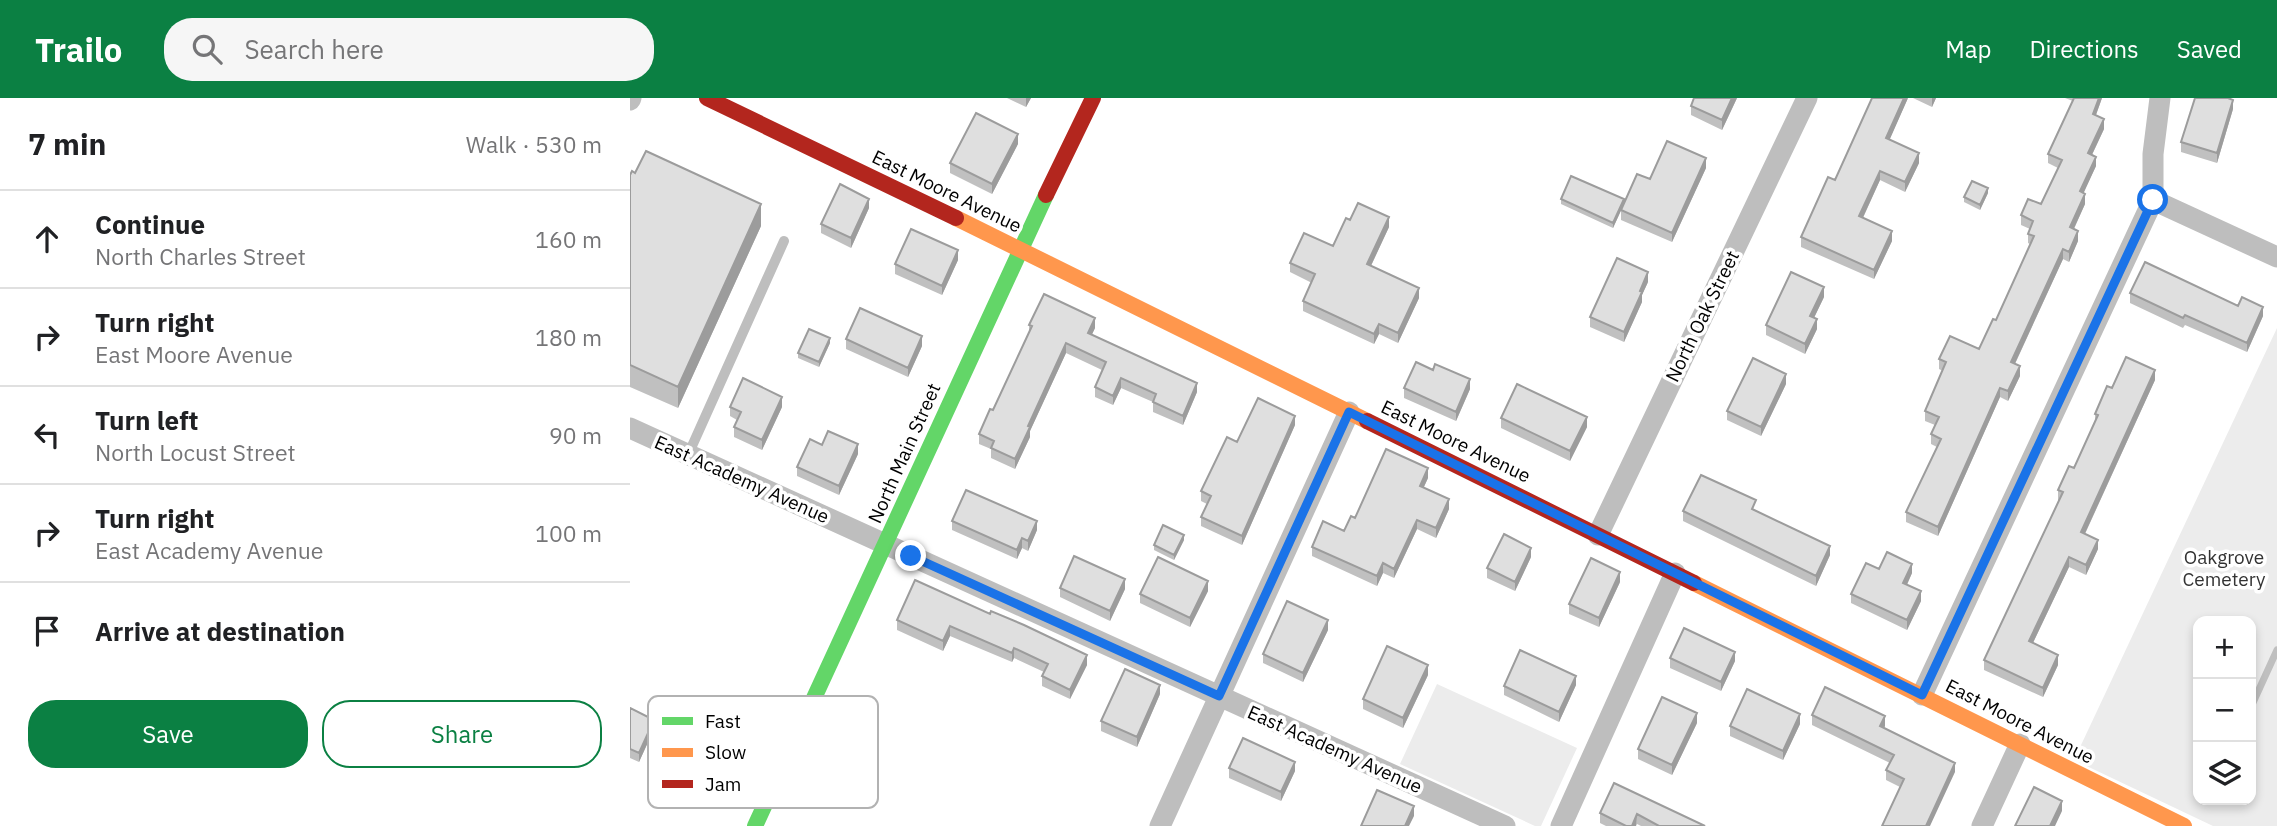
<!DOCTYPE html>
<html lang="en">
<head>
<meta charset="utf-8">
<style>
	:root { --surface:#fff; --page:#f6f6f6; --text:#202124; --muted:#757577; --line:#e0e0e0; --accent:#0b8043 }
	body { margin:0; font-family:"IBM Plex Sans",sans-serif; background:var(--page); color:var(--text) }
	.controls { position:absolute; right:21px; bottom:21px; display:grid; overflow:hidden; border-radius:14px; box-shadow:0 4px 10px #0003 }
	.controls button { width:63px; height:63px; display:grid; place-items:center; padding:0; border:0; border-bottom:2px solid var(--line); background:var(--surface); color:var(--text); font:35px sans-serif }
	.stop { position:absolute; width:21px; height:21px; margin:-16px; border:5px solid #1a73e8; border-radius:50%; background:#fff }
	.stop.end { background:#1a73e8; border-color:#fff; box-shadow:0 2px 7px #0008 }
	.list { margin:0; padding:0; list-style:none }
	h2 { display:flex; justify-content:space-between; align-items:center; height:91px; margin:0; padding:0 28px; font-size:30px }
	h2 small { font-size:23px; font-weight:400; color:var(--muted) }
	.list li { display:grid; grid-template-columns:46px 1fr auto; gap:21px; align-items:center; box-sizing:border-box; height:98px; padding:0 28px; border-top:2px solid var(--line) }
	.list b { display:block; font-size:26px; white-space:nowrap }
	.list p { margin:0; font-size:23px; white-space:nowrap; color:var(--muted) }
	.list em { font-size:23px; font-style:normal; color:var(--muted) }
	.actions { display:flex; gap:14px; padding:21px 28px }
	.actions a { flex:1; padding:16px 0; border:2px solid var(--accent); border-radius:28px; text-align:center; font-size:24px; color:var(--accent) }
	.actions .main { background:var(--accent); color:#fff }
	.icon { flex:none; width:38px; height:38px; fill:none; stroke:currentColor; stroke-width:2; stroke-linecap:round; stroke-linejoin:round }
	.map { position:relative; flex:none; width:1647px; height:728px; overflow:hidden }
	header { display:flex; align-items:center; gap:42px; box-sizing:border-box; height:98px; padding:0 35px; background:var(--accent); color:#fff }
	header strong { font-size:33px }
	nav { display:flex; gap:38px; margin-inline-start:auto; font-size:24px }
	.search { width:490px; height:63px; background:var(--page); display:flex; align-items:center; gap:18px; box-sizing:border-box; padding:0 24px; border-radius:28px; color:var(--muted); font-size:26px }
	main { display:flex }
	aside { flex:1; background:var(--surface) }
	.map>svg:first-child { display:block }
</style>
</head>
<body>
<header>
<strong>Trailo</strong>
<div class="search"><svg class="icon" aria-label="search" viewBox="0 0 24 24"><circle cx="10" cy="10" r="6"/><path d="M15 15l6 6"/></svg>Search here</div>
<nav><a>Map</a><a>Directions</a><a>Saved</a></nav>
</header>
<main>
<aside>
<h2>7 min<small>Walk · 530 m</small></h2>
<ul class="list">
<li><svg class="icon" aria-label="ahead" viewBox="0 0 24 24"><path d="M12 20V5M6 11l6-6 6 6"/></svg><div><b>Continue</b><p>North Charles Street</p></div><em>160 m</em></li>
<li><svg class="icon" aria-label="right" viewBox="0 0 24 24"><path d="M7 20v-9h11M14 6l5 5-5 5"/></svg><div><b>Turn right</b><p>East Moore Avenue</p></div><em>180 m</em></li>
<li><svg class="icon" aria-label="left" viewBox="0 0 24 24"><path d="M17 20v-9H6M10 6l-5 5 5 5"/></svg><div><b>Turn left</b><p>North Locust Street</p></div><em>90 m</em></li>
<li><svg class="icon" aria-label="right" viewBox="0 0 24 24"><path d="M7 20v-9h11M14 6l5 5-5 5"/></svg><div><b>Turn right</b><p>East Academy Avenue</p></div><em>100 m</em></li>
<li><svg class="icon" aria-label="arrive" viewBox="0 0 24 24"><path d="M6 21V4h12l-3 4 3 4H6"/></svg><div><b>Arrive at destination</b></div></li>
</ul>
<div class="actions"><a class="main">Save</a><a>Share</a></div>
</aside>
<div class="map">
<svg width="1647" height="728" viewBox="0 0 1647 728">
	<rect width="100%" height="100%" fill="#fff"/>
	<path fill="#ececec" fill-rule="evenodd" d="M1647 230V728H1583L1444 662ZM1568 523H1621V702H1568Z
		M807 586 947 650 911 728H905L770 666Z"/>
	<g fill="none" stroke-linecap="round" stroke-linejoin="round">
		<path stroke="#bfbfbf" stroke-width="7" d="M1621 609 1647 552"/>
		<path stroke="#bebebe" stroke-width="10" d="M58 357 154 143"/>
		<path stroke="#bebebe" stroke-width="21" d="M0 2 1 0
			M1523 102 1647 159
			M0 330 875 728
			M968 437 1177 0
			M1292 597 1523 102V56L1530 0
			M530 728 719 314
			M931 728 1045 475
			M1352 728 1390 646"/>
		<path stroke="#63d668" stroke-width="16" d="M125 728 416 97"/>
		<path stroke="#ff974d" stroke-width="16" d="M326 120 737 323
			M1064 485 1554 728"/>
		<path stroke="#b3261e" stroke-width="16" d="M77 0 326 120
			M416 97 463 0
			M737 323 1064 485"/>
	</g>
	<path fill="#c0c0c0" d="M377 0H401L396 9Z
		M1107 0 1092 32 1061 17V8Z
		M1278 0 1259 42 1289 65 1275 94 1250 82 1233 120 1262 143 1244 181 1171 149V139L1205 82Z
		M1283 0H1306L1302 9Z
		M1435 0H1472L1466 17 1474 31 1462 57 1466 68 1453 95 1455 106 1444 131 1448 143 1439 164 1433 161 1385 266 1390 278 1378 303 1370 299 1308 438 1276 424V414L1307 349 1301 346V336L1305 327 1295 323V313L1313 273 1309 271V261L1349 251 1366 222 1400 146 1398 145V136L1400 131 1391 127V117L1411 106 1428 70 1418 65V56L1443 3Z
		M1603 11 1587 65 1551 54V44Z
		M388 46 362 96 320 75V65Z
		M1076 70 1042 144 991 122V112L1020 81Z
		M5 75 131 128 48 310 0 289V77Z
		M1358 95 1350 112 1334 104V99Z
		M931 101 994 106 983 130 931 106Z
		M239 110 221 150 191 135V126Z
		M720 122 759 129 741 168 789 200 768 245 749 236 744 246 673 213V203L682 185 660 174V165L703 148Z
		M328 162 312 197 265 176V166Z
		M1018 184 1012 197V204L994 244 960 229V219Z
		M1500 195 1608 208 1633 218 1617 254 1555 227 1553 230 1500 205Z
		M1194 199 1184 220 1187 231 1175 256 1136 237V227Z
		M399 227 465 230 462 236 567 294 553 327 523 314V304L491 290 483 307 465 299V289L472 272 436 255 400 333V339L385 371 361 360V351L349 346V336L363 312 399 234Z
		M216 241 292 248 278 279 216 251Z
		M200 245 189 269 168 260V255Z
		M1525 282 1455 436 1468 451 1456 477 1439 469 1403 545 1428 567 1413 599 1354 572V562L1430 402H1428V392L1444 370 1465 325V316L1482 290Z
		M1156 286 1131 338 1097 322V313Z
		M774 290 840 291 826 323 774 300Z
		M100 309H152L132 352 104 339V329L107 322 100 318Z
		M871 320 957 329 940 363 871 330Z
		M665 327 612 447 571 428V419L577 406 571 403V393L607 344Z
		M228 356 209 397 167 378V369Z
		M798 380 794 389 819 411 806 440 787 431 764 480 753 475 747 488 682 458V449L714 433 725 420Z
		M1053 413H1126L1200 457 1186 488 1053 423Z
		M322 423 407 432 398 453 392 450 387 461 322 432Z
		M554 442 544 462 524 452V447Z
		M901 459 885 493 857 480V470Z
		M1249 471 1282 475 1277 487 1291 503 1277 532 1221 505V496Z
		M285 482 457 567 440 601 412 588V578L414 574 384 560 382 564 320 538 313 553 267 532V522Z
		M990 484 969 529 939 516V506Z
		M430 490 495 491 480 523 430 499Z
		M578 493 560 529 510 505V496Z
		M698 532 673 584 633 565V556Z
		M1040 560 1105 563 1091 593 1040 570Z
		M798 577 773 630 733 611V601Z
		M946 587 929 624 874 597V588Z
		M530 596 507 649 471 633V623Z
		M0 610 24 631 9 664 0 660Z
		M1182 617 1255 628 1254 630 1325 674 1270 689 1256 682V672L1260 665 1182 627Z
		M1067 625 1042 677 1008 661V651Z
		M1170 626 1153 662 1100 638V628Z
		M599 670 665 673 651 703 599 680Z
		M984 685 1075 728H1011L1007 726 1006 728H976L970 725V715Z"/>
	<path fill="#9c9c9c" d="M396 0H401L396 9Z
		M1102 0H1107L1092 32V22Z
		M1274 0H1278L1256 50V40Z
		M1302 0H1306L1302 9Z
		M1469 0H1472L1463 25V16Z
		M1603 2V11L1587 65V55Z
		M1474 21V31L1458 65V55Z
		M388 36V46L362 96V86Z
		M1289 55V65L1275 94V84Z
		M1466 59V68L1450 103V93Z
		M1076 60V70L1042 144V135Z
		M1250 73V82L1229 128V118Z
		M1358 90V95L1350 112V107Z
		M1455 96V106L1440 139V129Z
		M239 101V110L221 150V140Z
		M994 101V106L983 130V125Z
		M131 106V128L48 310V289Z
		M759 119V129L737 176V166Z
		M1262 133V143L1244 181V172Z
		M1448 133V143L1439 164V154Z
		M1433 151V161L1381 274V264Z
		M328 152V162L312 197V188Z
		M1018 174V184L1012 197V204L994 244V234L1010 193Z
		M1194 189V199L1180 228V218Z
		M789 190V200L768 245V235Z
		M1633 209V218L1617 254V245Z
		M465 220V230L458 245V235Z
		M1187 221V231L1175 256V246Z
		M749 226V236L744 246V236Z
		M292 238V248L278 279V270Z
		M200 240V245L189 269V264Z
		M436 245V255L400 333V339L385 371V361L398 328Z
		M1390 268V278L1378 303V293Z
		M1525 272V282L1451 444V434Z
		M1156 276V286L1131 338V329Z
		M491 280V290L483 307V298Z
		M840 281V291L826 323V314Z
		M567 285V294L553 327V318Z
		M1370 290V299L1308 438V429Z
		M152 299V309L132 352V342Z
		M665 318V327L612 447V438Z
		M957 319V329L940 363V353Z
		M228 346V356L209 397V388Z
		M798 370V380L790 397V388Z
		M819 401V411L806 440V430Z
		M787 422V431L764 480V471Z
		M407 423V432L398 453V443Z
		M554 437V442L544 462V457Z
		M392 440V450L387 461V452Z
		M1468 442V451L1456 477V467Z
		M1200 448V457L1186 488V478Z
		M901 450V459L885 493V484Z
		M1439 459V469L1399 553V543Z
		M753 465V475L747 488V478Z
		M1282 466V475L1273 495V485Z
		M990 474V484L969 529V520Z
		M495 481V491L480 523V513Z
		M578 483V493L560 529V520Z
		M1291 493V503L1277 532V522Z
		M698 522V532L673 584V575Z
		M320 528V538L313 553V543Z
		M384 550V560L382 564V555Z
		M1105 554V563L1091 593V584Z
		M457 557V567L440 601V592Z
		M1428 557V567L1413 599V590Z
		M798 567V577L773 630V620Z
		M946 578V587L929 624V614Z
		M530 587V596L507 649V639Z
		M1067 615V625L1042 677V667Z
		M1170 616V626L1153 662V653Z
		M1255 618V628L1250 637V628Z
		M24 622V631L9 664V655Z
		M665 664V673L651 703V694Z
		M1325 665V674L1300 728H1296Z
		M1432 703V713L1425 728H1420Z
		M784 708V718L779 728H775Z
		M1007 716 1006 728H1002Z"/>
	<path fill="#dfdfdf" stroke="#9c9c9c" stroke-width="2" d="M1064 0H1102L1092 22 1061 8Z
		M1242 0H1274L1256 40 1289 55 1275 84 1250 73 1229 118 1262 133 1244 172 1171 139 1198 79 1205 82Z
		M1444 0H1469L1463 16 1474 21 1458 55 1466 59 1450 93 1455 96 1440 129 1448 133 1439 154 1433 151 1381 264 1390 268 1378 293 1370 290 1308 429 1276 414 1311 341 1301 336 1309 319 1295 313 1316 264 1309 261 1320 238 1349 251 1363 221 1366 222 1404 138 1398 136 1403 123 1391 117 1398 101 1411 106 1432 62 1418 56Z
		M1565 0H1598L1603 2 1587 55 1551 44Z
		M346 15 388 36 362 86 320 65Z
		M1037 43 1076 60 1042 135 991 112 1007 76 1020 81Z
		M16 53 131 106 48 289 0 267V77L2 73 5 75Z
		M941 78 994 101 983 125 931 101Z
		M1342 83 1358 90 1350 107 1334 99Z
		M210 86 239 101 221 140 191 126Z
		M728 105 759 119 737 166 789 190 768 235 749 226 744 236 673 203 685 176 660 165 674 135 703 148 716 120 720 122Z
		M281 131 328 152 312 188 265 166Z
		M987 160 1018 174 1010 193 1012 194 994 234 960 219Z
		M1515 164 1608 208 1612 199 1633 209 1617 245 1555 217 1553 220 1500 195Z
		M1161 174 1194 189 1180 218 1187 221 1175 246 1136 227Z
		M414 196 465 220 458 235 567 285 553 318 523 304 526 296 491 280 483 298 465 289 476 264 436 245 398 328 400 329 385 361 361 350 364 343 349 336 360 311 363 312 402 228 399 227Z
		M230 210 292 238 278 270 216 241Z
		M179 231 200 240 189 264 168 255Z
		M1496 259 1525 272 1451 434 1468 442 1456 467 1439 459 1399 543 1428 557 1413 590 1354 562 1433 394 1428 392 1439 368 1444 370 1468 317 1465 316 1477 288 1482 290Z
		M1123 260 1156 276 1131 329 1097 313Z
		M786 264 803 272 805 266 840 281 826 314 774 290Z
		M113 280 152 299 132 342 104 329 111 314 100 309Z
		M887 286 957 319 940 353 871 320Z
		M628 300 665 318 612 438 571 419 581 398 571 393 597 339 607 344Z
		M198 333 228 346 209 388 167 369 180 341 192 347Z
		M756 351 798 370 790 388 819 401 806 430 787 422 764 471 753 465 747 478 682 449 693 423 714 433 721 418 725 420Z
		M1071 377 1126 402 1122 411 1200 448 1186 478 1053 413Z
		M336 392 407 423 398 443 392 440 387 452 322 423Z
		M533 427 554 437 544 457 524 447Z
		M874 436 901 450 885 484 857 470Z
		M1257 454 1282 466 1273 485 1291 493 1277 522 1221 496 1236 465 1249 471Z
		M444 458 495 481 480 513 430 490Z
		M528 459 578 483 560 520 510 496Z
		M961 460 990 474 969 520 939 506Z
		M285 482 360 516 361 513 394 527 457 557 440 592 412 578 418 566 384 550 382 555 320 528 313 543 267 522Z
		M657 503 698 522 673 575 633 556Z
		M1054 530 1105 554 1091 584 1040 560Z
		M757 548 798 567 773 620 733 601Z
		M890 552 946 578 929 614 874 588Z
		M495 571 530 587 507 639 471 623Z
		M1195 589 1255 618 1250 628 1325 665 1296 728H1252L1274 681 1256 672 1264 657 1182 617Z
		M1117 591 1170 616 1153 653 1100 628Z
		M1032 599 1067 615 1042 667 1008 651Z
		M0 610 24 622 9 655 0 651Z
		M613 640 665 664 651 694 599 670Z
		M984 685 1075 728H1029L1007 716 1002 728H996L970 715Z
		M1404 689 1432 703 1420 728H1385Z
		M747 692 784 708 775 728H731Z"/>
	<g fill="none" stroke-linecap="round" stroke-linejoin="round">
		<path stroke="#1a73e8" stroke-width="9" d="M281 458 589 598 719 314 1292 597 1523 102"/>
	</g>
	<g text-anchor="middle" stroke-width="7" stroke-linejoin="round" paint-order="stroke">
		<g font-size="19" fill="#000" stroke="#fff">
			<text transform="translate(317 93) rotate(26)" y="7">East Moore Avenue</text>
			<text transform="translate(1072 218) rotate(-64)" y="7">North Oak Street</text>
			<text transform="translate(826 343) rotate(26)" y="7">East Moore Avenue</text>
			<text transform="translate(274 355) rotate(-66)" y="7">North Main Street</text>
			<text transform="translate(112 381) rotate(24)" y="7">East Academy Avenue</text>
			<text transform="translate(1390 623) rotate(27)" y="7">East Moore Avenue</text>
			<text transform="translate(705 651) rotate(24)" y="7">East Academy Avenue</text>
		</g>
		<g font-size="19" fill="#333" stroke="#fff">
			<text x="1594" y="466">Oakgrove<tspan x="1594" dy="22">Cemetery</tspan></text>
		</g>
	</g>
	<rect x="18" y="598" width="230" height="112" rx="10" fill="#fff" stroke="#b2b2b2" stroke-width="2"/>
	<rect x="32" y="619" width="31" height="8" fill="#63d668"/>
	<rect x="32" y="650" width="31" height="9" fill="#ff974d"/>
	<rect x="32" y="682" width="31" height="8" fill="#b3261e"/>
	<g font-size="19" fill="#000">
		<text x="75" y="630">Fast</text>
		<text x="75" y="661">Slow</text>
		<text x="75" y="693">Jam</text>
	</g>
</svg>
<div class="controls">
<button>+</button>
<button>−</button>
<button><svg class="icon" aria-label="layers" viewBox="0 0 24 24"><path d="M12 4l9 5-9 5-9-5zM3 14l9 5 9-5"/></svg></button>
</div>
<div class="stop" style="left:1523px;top:102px"></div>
<div class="stop end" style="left:281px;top:458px"></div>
</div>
</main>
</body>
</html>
